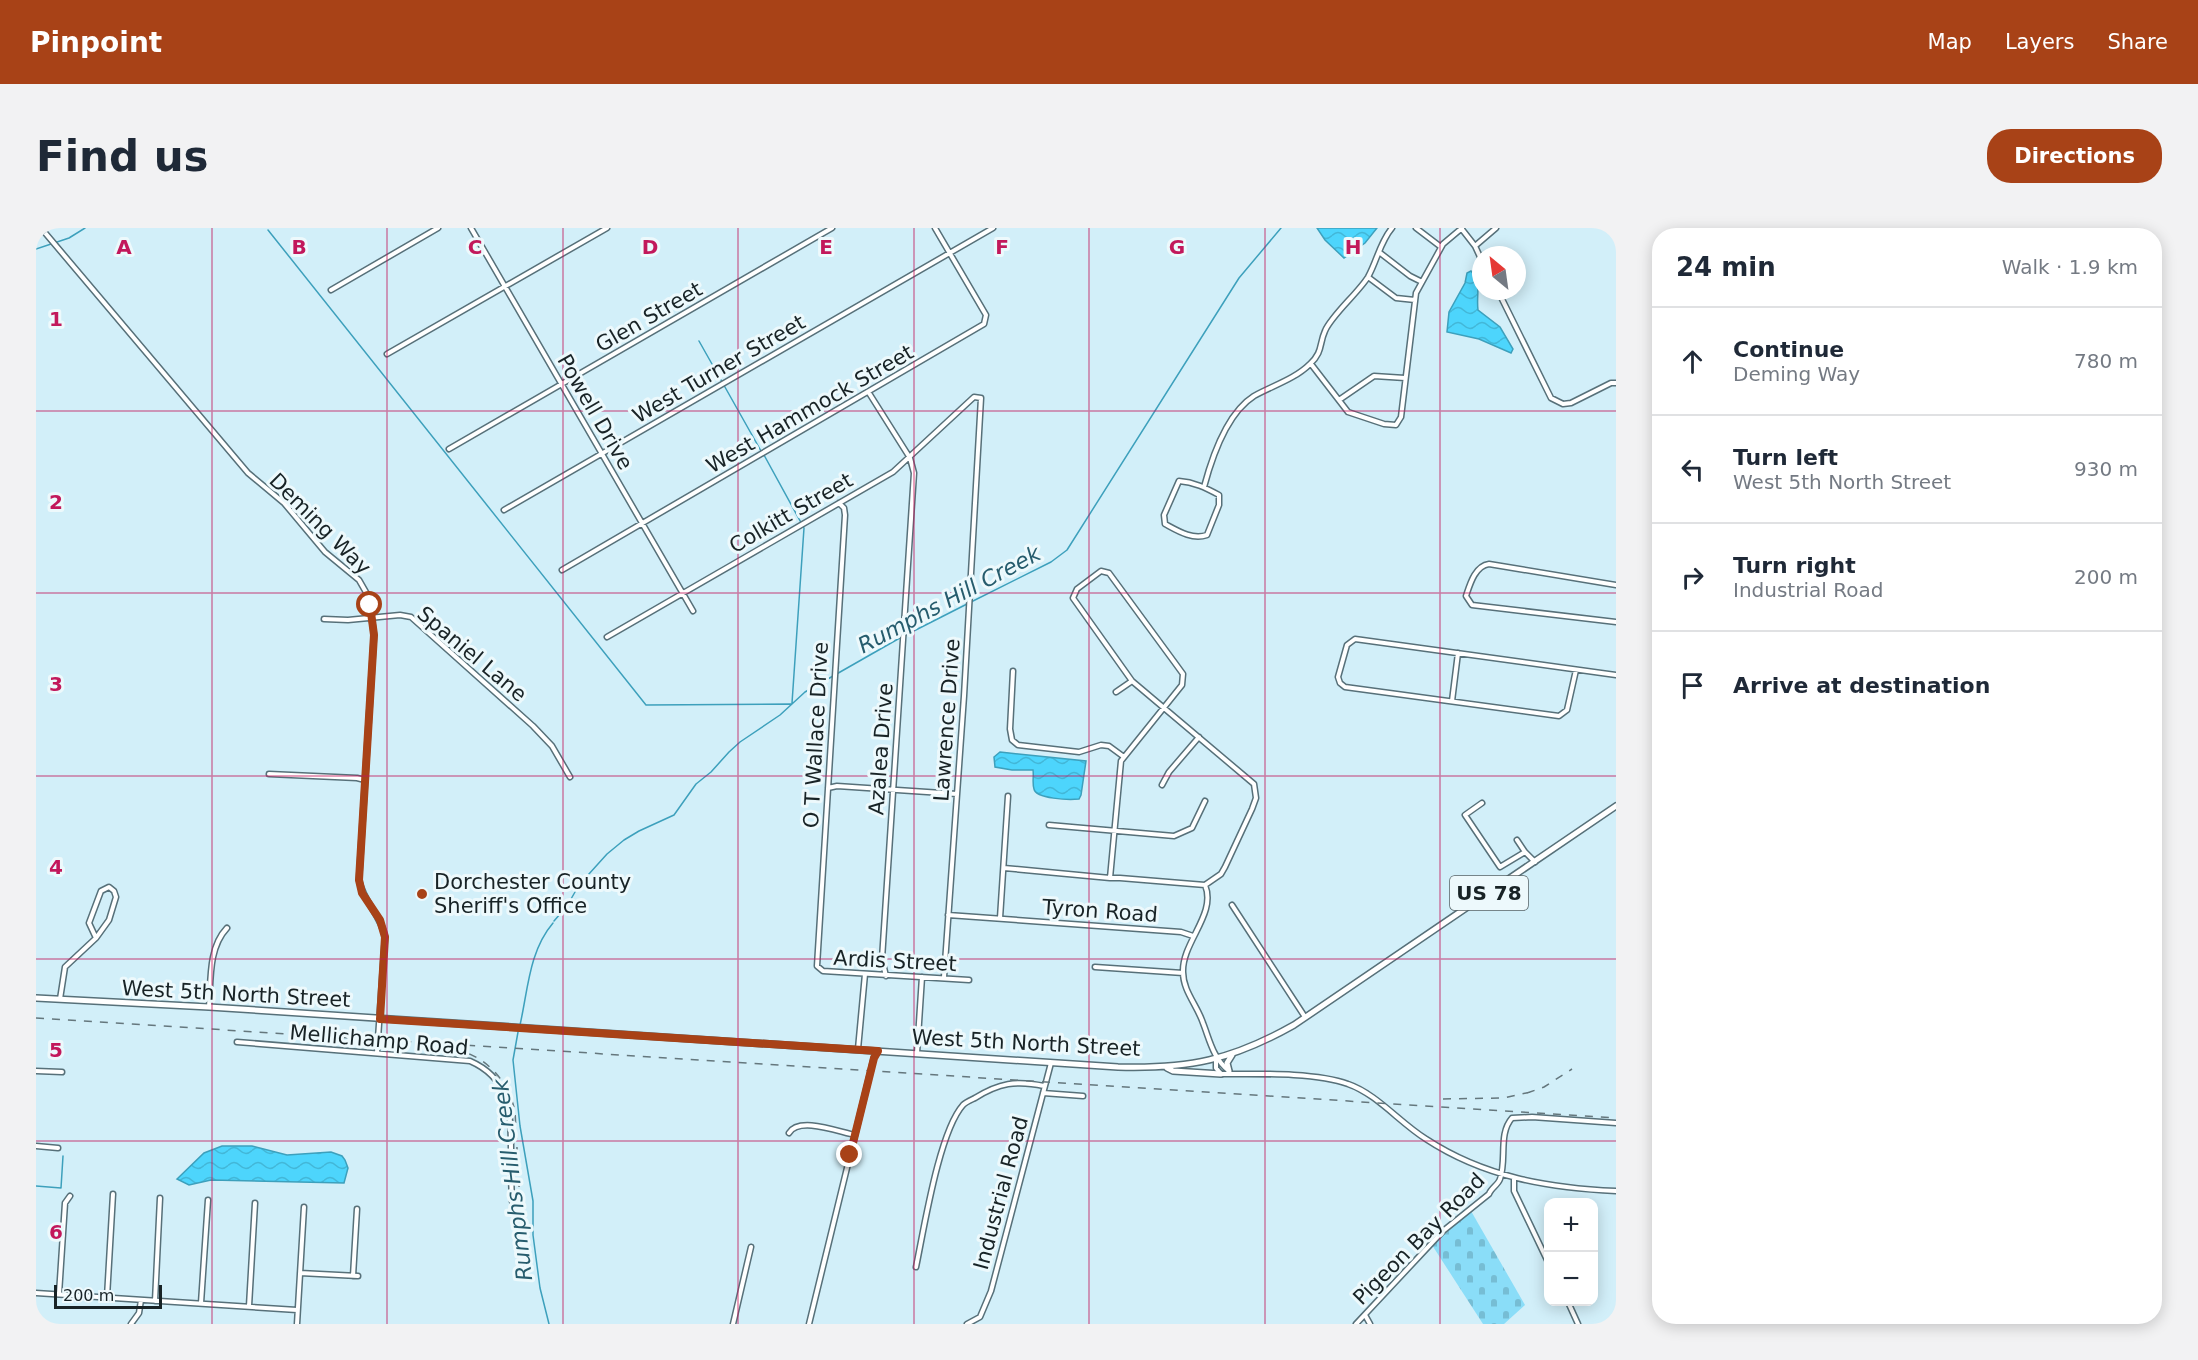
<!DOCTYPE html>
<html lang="en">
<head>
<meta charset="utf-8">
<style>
	:root { --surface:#fff; --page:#f2f2f3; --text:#1f2937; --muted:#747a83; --line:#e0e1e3; --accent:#a84217 }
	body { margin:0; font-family:"DejaVu Sans",sans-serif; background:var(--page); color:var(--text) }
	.controls { position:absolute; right:18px; bottom:18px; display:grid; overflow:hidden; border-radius:12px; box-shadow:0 3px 15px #0003 }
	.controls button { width:54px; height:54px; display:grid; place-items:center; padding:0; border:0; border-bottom:2px solid var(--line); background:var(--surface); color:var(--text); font:30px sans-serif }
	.compass { position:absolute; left:1436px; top:18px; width:54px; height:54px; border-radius:50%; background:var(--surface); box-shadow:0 3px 15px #0003; rotate:331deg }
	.scale { position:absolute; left:18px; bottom:15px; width:108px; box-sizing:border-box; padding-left:6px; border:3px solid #182326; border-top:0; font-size:16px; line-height:21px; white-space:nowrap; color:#182326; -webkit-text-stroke:4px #edf9fc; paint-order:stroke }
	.stop { position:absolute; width:18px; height:18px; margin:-14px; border:4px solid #a84217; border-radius:50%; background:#fff }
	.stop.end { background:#a84217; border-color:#fff; box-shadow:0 2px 6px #0008 }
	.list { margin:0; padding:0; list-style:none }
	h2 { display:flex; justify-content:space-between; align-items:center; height:78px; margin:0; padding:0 24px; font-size:26px }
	h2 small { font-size:20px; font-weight:400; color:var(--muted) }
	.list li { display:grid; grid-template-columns:39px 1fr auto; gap:18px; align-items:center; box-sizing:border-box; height:108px; padding:0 24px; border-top:2px solid var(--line) }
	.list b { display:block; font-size:22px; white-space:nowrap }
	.list p { margin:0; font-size:20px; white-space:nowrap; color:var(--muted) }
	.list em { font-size:20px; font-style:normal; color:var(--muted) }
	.icon { flex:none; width:33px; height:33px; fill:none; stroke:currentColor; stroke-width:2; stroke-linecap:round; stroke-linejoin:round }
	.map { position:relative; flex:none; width:1580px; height:1096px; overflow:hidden; border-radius:24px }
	header { display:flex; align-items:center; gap:36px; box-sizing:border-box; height:84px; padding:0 30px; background:var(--accent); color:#fff }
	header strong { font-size:28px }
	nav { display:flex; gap:33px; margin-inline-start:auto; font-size:21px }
	.intro { display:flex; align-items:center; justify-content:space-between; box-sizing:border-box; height:144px; padding:0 36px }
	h1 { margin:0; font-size:42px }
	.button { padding:15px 27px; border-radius:24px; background:var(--accent); color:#fff; font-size:21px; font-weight:700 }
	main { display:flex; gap:36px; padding:0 36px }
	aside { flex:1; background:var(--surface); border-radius:24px; box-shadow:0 3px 15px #0003 }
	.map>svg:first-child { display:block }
</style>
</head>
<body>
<header>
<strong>Pinpoint</strong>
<nav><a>Map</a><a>Layers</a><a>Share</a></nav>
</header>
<div class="intro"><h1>Find us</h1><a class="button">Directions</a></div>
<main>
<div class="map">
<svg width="1580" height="1096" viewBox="0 0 1580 1096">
	<defs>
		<pattern id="cemetery-stones" width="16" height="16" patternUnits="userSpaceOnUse" patternTransform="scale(1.5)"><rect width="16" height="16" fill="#8addf8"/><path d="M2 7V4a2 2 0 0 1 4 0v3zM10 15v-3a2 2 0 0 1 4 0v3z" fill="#76bdd4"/></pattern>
		<pattern id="water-waves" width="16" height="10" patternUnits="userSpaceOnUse" patternTransform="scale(1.5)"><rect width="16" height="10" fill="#4dd5fc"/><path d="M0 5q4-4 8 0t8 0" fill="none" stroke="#42b7d8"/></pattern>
	</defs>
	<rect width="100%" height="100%" fill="#d2eff9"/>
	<path fill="url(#cemetery-stones)" d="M1435 983 1489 1077 1468 1096H1447L1396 1017Z"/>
	<path fill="url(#water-waves)" stroke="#3da0bc" stroke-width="1.5" d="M1281 0H1341L1329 15 1308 30 1289 12Z
		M1435 43C1446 55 1440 67 1442 82L1464 99 1477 121 1475 125 1443 111 1411 104 1413 84 1429 55 1431 45Z
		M964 524 1050 533 1045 567 1043 571C1033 572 1000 571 998 561 996 555 998 548 997 542H976L959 539 958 529Z
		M186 918H216L251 927 295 924 306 928 309 932 312 940 308 955 175 952 153 957 141 951 168 925Z"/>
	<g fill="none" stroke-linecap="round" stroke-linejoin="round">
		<path stroke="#3da0bc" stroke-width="1.5" d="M232 2 610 477 755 476
			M0 21 33 10 49 0
			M663 113 725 223
			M728 227 768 300 756 475
			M935 374 1015 334 1031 322 1203 50 1245 0
			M518 693 531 678 543 657 571 626 588 612 603 603 638 587 660 556 675 544 693 524 704 514 744 487 769 464 862 411 931 376
			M484 797C492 762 493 723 517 695
			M482 804 477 832 484 898 497 973V1007L504 1060 513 1096
			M0 958 25 960 27 928"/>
		<defs>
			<path id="minor" d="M5 0 212 245 248 275 289 324 323 352 331 366 334 377 338 407 323 652C328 675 345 687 349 709L341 825
				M435 0 657 383
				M1380 0 1405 19
				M1425 0 1439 18 1445 31
				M1439 18 1460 0
				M1343 24 1374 48 1386 54
				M1332 49 1360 70 1379 72
				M295 62 402 0
				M1462 63 1515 170 1527 176 1535 175 1575 155H1580
				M351 126 571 0
				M1275 136 1312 184 1348 196 1360 197 1365 189 1380 65 1407 16 1426 0
				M833 165 874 230 878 245 846 731 850 748
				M1303 172 1338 148 1369 150
				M413 221 796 0
				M1143 253C1158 254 1170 260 1183 267V277L1171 307C1156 312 1142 303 1129 296L1128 287Z
				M1168 259C1176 229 1191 185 1218 168 1236 158 1259 151 1274 136 1287 124 1283 116 1289 103 1295 88 1322 65 1332 49 1341 33 1344 14 1356 0
				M803 275 808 280 809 287 781 738 787 743 933 752
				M468 282 957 0
				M526 342 948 96 950 87 899 0
				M1580 357 1453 336C1439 338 1434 356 1430 368L1436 377 1580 394
				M288 391 312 392 364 387 375 389 497 498 516 518 534 549
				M571 409 857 244 938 169 945 170 928 468 908 749
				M1540 442 1531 482 1523 488 1309 459 1304 455 1302 449 1311 417 1319 411 1580 447
				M977 443 974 501 976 512 982 517 1043 524 1065 517 1073 518 1088 529
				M1080 464 1096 453
				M1416 473 1422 425
				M233 546 321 550 329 552
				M1126 557 1133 544 1163 509
				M792 560 801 558 921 566
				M1446 575 1429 587 1464 639 1489 624
				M1013 597 1138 608 1156 600 1169 573
				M1481 612 1489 624 1499 634
				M968 640 1074 650H1084L1169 657 1185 646 1189 639 1216 581 1220 570 1218 556 1096 453 1037 370 1041 361 1065 343 1073 345 1139 435 1147 446 1146 457 1085 533 1074 650
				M1169 657C1181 686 1146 714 1147 744 1147 763 1161 777 1167 795 1174 813 1177 830 1193 843
				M1196 677 1269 789
				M912 687 1145 704 1157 708
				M964 690 972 568
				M1059 739 1147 745
				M24 771 29 739 60 710 73 692 80 669 78 663 73 659 65 663 53 695 60 710
				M173 779C175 753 172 720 191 700
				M201 814 434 833C473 850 475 882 475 920 475 938 475 955 476 973
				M822 821 829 746
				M881 825 886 749
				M1180 831V840L1185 846C1220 846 1280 844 1312 856 1341 866 1364 895 1390 911 1448 949 1512 960 1580 963
				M0 843 26 844
				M1007 865 1047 868
				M753 905C763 888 803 904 819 907
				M0 918 22 920
				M1478 950V963L1512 1034
				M880 1039C888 1001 903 904 927 877 930 874 935 872 939 870 963 855 980 852 1008 858
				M264 1045 322 1048
				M317 1048 321 981
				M0 1065 261 1082
				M23 1066 29 975 34 968
				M71 1069 77 966
				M119 1073 124 970
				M1532 1074 1542 1096
				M165 1075 172 972
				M213 1078 219 975
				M1329 1087 1334 1096
				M95 1096 103 1085 105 1072
				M261 1096 268 979
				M697 1096 715 1019
				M773 1096 838 829 842 824
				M931 1096 944 1089 955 1063 1015 835
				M1320 1096 1407 1003 1453 966C1455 960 1462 957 1464 951 1471 931 1462 906 1476 890L1496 889 1580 895"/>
			<path id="primary" d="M0 770 173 779 1082 839C1153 841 1196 832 1258 797L1580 578
				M1131 840 1137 843 1185 846
				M1193 843 1191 835 1196 827"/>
		</defs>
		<use href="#minor" stroke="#577079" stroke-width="7"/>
		<use href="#primary" stroke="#577079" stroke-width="8"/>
		<use href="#minor" stroke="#fff" stroke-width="4"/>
		<use href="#primary" stroke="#fff" stroke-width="5"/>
		<path stroke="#65777d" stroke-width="1.5" stroke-dasharray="8 8" stroke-linecap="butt" d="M0 790 1580 890
			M418 821C450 828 471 851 479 883L488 1051
			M1491 865 1508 859 1536 841
			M1407 871 1468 870 1499 863"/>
	</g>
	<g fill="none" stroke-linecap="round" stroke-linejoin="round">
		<path stroke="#a84217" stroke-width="8" d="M334 377 338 407 323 652 326 665 344 692 349 709 344 791 842 823 838 830 814 927"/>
	</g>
	<path fill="none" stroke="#c2185b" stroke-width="1.5" stroke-opacity="0.55" d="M176 0V1096M351 0V1096M527 0V1096M702 0V1096M878 0V1096M1053 0V1096M1229 0V1096M1404 0V1096M0 183H1580M0 365H1580M0 548H1580M0 731H1580M0 913H1580"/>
	<circle fill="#a84217" stroke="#edf9fc" stroke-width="2" cx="386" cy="666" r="6"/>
	<g text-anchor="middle" stroke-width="6" stroke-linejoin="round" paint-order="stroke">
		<rect fill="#edf9fc" stroke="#586366" stroke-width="1.5" x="1414" y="648" width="78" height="34" rx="4.5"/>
		<g font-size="20" font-weight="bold" fill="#182326">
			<text x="1453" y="672">US 78</text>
		</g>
		<g font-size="21" fill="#182326" stroke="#edf9fc">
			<text transform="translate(613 89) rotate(-30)" y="7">Glen Street</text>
			<text transform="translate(683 141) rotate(-30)" y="7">West Turner Street</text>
			<text transform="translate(774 181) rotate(-30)" y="7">West Hammock Street</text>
			<text transform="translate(559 184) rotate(60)" y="7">Powell Drive</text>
			<text transform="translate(755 285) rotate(-30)" y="7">Colkitt Street</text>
			<text transform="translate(284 296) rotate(45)" y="7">Deming Way</text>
			<text transform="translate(436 426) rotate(40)" y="7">Spaniel Lane</text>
			<text transform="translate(911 492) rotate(-86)" y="7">Lawrence Drive</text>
			<text transform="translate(780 507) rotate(-87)" y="7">O T Wallace Drive</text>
			<text transform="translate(845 521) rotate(-86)" y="7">Azalea Drive</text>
			<text transform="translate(1064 683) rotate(4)" y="7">Tyron Road</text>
			<text transform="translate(859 733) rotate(3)" y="7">Ardis Street</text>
			<text transform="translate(200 766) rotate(3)" y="7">West 5th North Street</text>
			<text transform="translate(343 812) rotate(5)" y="7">Mellichamp Road</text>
			<text transform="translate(990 815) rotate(3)" y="7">West 5th North Street</text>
			<text transform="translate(965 965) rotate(-75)" y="7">Industrial Road</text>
			<text transform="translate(1383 1011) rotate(-45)" y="7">Pigeon Bay Road</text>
		</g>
		<g font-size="21" fill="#182326" stroke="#edf9fc" text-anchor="start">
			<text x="398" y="661">Dorchester County<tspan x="398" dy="24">Sheriff's Office</tspan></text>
		</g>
		<g font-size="22" font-style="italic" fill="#265c6d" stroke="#edf9fc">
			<text transform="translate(913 371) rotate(-28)" y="8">Rumphs Hill Creek</text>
			<text transform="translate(476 952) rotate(-97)" y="8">Rumphs Hill Creek</text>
		</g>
	</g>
	<g font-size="20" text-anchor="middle" font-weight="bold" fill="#c2185b" stroke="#edf9fc" stroke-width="6" stroke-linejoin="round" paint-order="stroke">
		<text x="88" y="26">A</text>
		<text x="263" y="26">B</text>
		<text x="439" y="26">C</text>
		<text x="614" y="26">D</text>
		<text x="790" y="26">E</text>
		<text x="966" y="26">F</text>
		<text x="1141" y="26">G</text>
		<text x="1317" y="26">H</text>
		<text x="20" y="98">1</text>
		<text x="20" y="281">2</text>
		<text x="20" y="463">3</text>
		<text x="20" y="646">4</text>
		<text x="20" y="829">5</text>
		<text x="20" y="1011">6</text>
	</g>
</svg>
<div class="controls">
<button>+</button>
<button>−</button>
</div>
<svg class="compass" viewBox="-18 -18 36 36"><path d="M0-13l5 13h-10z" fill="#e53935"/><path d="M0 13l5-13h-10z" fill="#747a83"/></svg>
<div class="scale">200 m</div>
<div class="stop" style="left:334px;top:377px"></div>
<div class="stop end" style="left:814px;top:927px"></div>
</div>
<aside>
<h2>24 min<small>Walk · 1.9 km</small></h2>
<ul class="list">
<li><svg class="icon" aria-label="ahead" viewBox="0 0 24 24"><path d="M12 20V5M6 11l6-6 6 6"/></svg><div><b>Continue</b><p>Deming Way</p></div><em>780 m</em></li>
<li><svg class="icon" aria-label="left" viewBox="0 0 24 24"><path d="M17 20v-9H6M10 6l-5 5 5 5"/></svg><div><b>Turn left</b><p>West 5th North Street</p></div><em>930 m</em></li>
<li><svg class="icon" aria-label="right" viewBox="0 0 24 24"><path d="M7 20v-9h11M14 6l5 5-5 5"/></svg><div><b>Turn right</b><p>Industrial Road</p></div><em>200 m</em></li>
<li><svg class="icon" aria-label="arrive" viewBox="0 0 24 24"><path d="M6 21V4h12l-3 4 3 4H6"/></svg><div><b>Arrive at destination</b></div></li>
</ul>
</aside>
</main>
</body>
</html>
